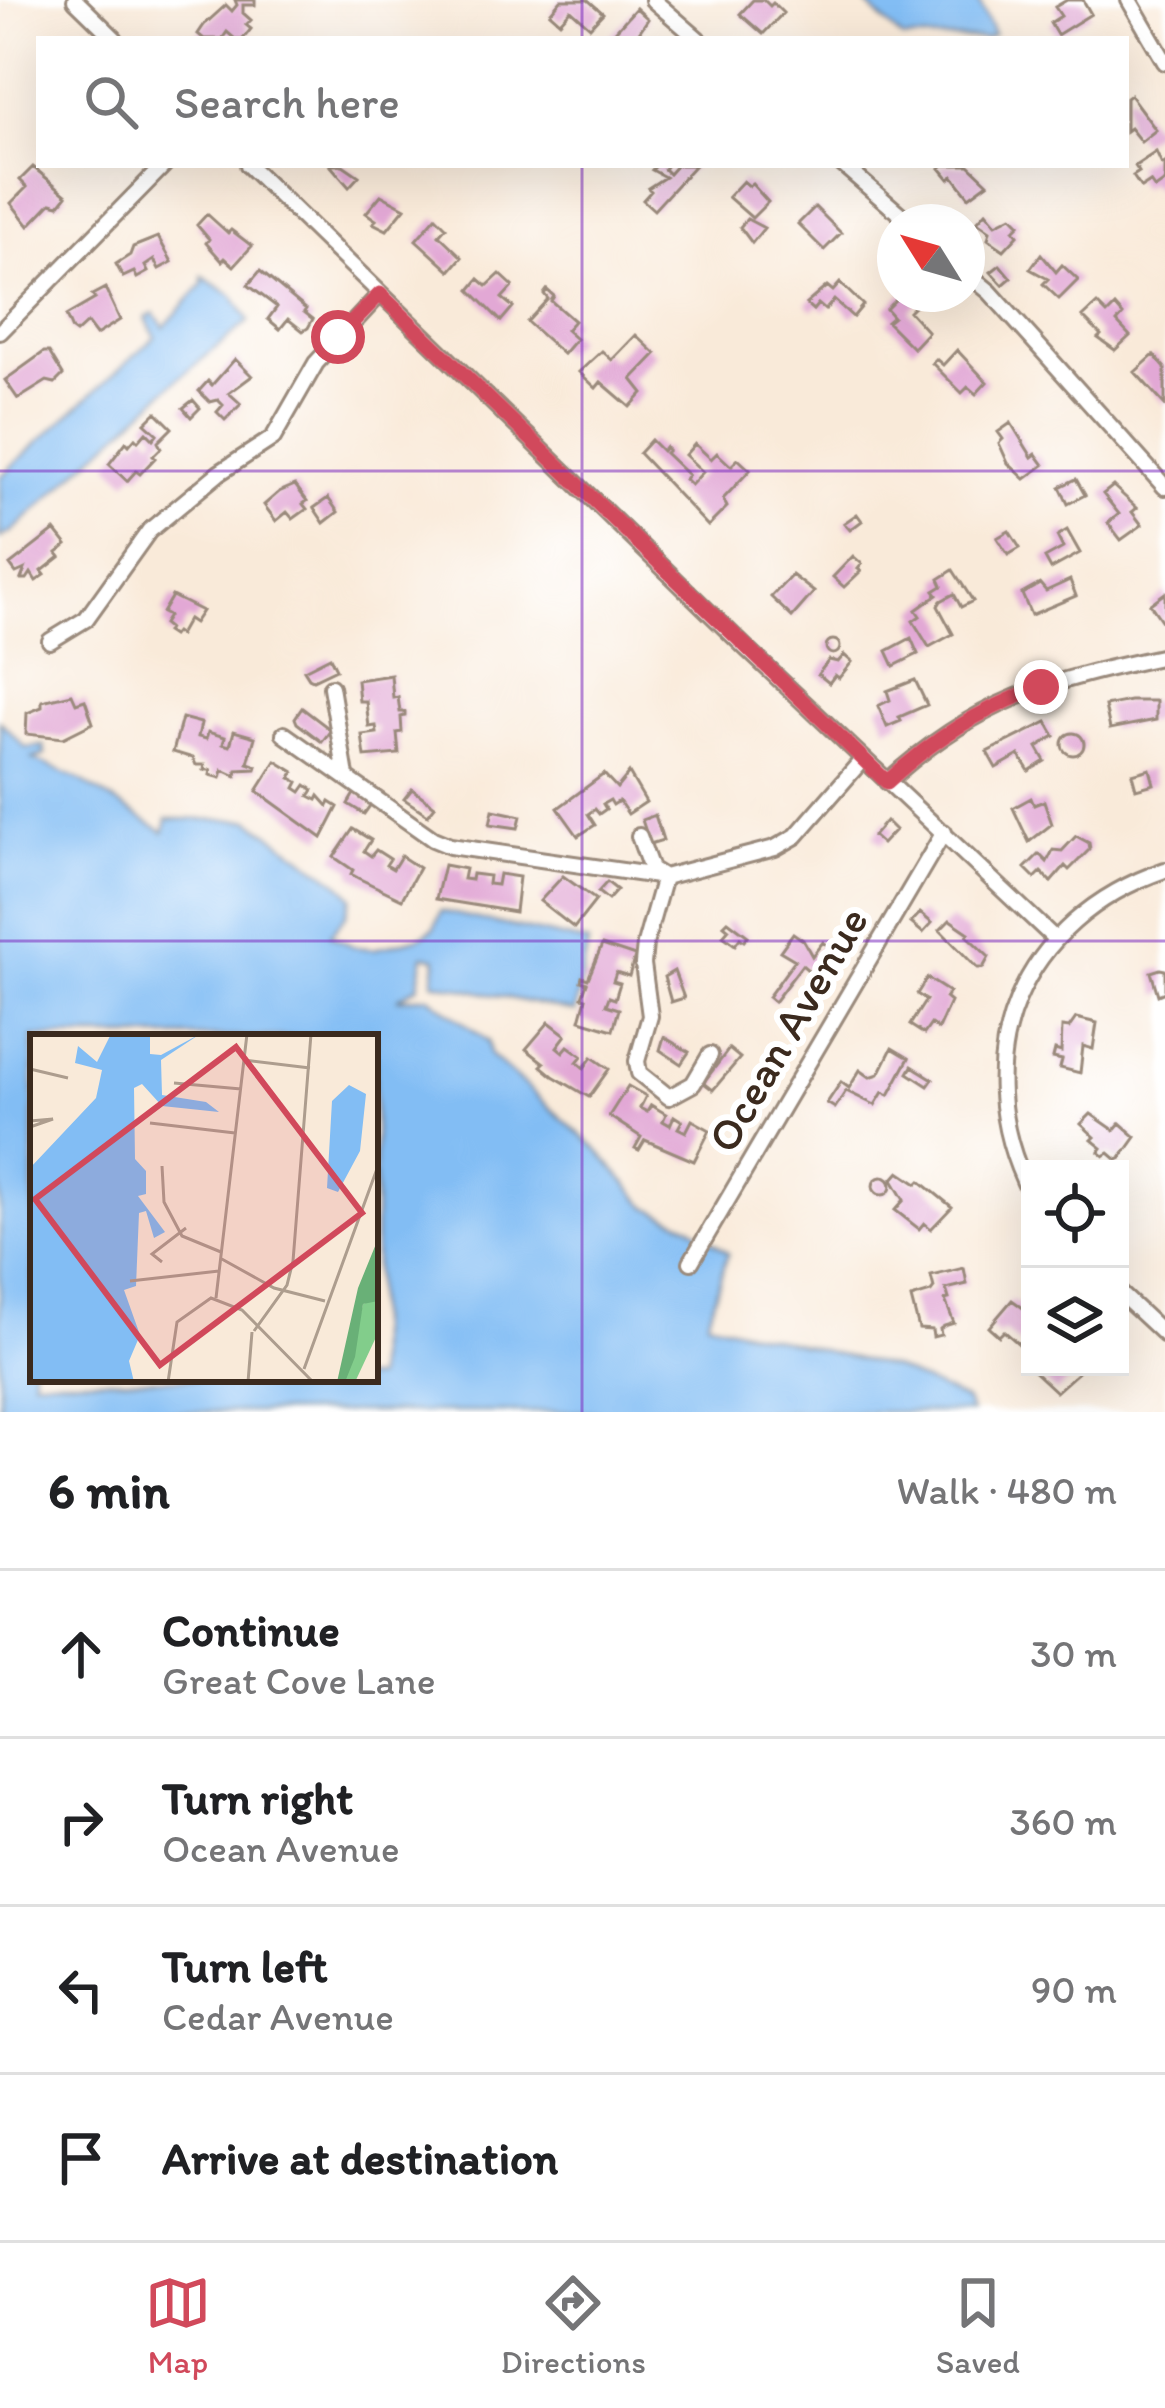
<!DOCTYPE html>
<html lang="en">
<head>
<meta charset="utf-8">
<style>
	:root { --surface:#fff; --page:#f2f2f2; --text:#202124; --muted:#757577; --line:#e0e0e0; --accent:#d1495b }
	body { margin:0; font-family:Itim,sans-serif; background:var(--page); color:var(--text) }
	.controls { position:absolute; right:36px; bottom:36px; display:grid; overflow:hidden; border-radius:0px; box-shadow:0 12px 48px #0002 }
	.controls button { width:108px; height:108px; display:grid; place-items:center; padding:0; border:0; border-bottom:3px solid var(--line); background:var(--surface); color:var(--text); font:60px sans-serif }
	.compass { position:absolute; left:877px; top:204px; width:108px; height:108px; border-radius:50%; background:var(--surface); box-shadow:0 12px 48px #0002; rotate:307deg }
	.stop { position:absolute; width:36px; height:36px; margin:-27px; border:9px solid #d1495b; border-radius:50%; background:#fff }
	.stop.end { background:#d1495b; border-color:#fff; box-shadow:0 3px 12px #0008 }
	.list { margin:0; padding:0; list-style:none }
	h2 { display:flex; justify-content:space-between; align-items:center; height:156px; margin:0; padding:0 48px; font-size:51px }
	h2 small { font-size:39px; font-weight:400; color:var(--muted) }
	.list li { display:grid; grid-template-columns:78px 1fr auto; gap:36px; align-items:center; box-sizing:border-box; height:168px; padding:0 48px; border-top:3px solid var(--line) }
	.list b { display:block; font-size:45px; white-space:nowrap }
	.list p { margin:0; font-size:39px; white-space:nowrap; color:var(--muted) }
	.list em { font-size:39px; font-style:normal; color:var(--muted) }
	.icon { flex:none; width:66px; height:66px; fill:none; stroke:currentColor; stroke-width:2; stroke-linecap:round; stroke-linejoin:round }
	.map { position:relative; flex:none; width:1165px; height:1412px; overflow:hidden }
	.search { position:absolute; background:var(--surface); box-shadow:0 12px 48px #0002; left:36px; right:36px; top:36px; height:132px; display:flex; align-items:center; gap:30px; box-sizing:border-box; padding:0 42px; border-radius:0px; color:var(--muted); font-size:45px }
	.sheet { height:828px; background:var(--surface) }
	nav { display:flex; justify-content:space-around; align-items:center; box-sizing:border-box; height:168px; border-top:3px solid var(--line); background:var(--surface); font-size:33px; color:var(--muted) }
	nav a { display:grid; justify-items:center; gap:6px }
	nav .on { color:var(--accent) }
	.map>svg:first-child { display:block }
</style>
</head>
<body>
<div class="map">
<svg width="1165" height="1412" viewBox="0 0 1165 1412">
	<rect width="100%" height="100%" fill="#fff"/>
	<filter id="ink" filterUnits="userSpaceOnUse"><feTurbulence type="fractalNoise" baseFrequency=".00833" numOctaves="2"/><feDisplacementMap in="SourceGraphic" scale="24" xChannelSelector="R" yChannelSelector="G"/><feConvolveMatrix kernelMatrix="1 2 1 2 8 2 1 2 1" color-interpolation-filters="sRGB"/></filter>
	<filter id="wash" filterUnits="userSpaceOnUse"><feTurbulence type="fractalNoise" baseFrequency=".004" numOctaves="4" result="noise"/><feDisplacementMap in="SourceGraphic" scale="48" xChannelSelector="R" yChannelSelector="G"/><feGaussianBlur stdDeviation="2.7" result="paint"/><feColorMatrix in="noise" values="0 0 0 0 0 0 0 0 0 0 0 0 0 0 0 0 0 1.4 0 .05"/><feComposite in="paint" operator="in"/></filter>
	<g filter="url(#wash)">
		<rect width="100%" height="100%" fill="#f9ead9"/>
		<path fill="#82bdf4" stroke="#5e7489" stroke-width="3" fill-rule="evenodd" d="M862 0H978L994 34 986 39H903Z
			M203 277 233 296 249 321 178 379 14 530 0 538V477L155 337 146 318 154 313 164 327 203 284Z
			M0 721 26 748 44 746 45 755 33 759 78 779 164 832 167 819 250 820 342 885 352 897 346 915 330 935 355 947 374 949 420 937 434 928 441 911 588 943 575 1012 433 982 437 958 424 955 418 986 397 999 428 996 488 1041 490 1055 598 1150 647 1207 689 1225 728 1253 707 1321 893 1368 965 1400 971 1412H0ZM33 1037H375V1379H33Z"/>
		<g id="blocks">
			<path fill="#e2a8d5" d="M235 0H255V5H243V13L251 20 246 25 251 29 243 39H235L227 32 222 39H204L198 34 204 25 226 5 232 11 237 5Z
				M561 0H588L603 13 590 27 571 10 560 22 550 13Z
				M753 0H764L770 6 773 3 783 13 763 34 740 14Z
				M1067 0H1083L1091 14 1057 35 1050 23 1061 16 1055 7Z
				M636 8 648 19 635 38 608 39Z
				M1130 95 1156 130 1141 142 1130 128 1126 131V98Z
				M1156 152 1162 165 1165 163V182L1155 189 1150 182 1141 188 1133 176 1139 172 1135 166Z
				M330 165H343L359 176 349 187Z
				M657 165H667L664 169 669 174 677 165H695L654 210 643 200 651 191 648 188 665 177 652 170Z
				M943 165H969L988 183 969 197 953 176 949 179 940 168Z
				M33 167 67 195 59 205 51 203 29 226 11 203 27 187 20 180Z
				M743 181 749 186 752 184 768 202 752 218 728 197Z
				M381 195 405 208 387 230 373 223 376 220 366 213Z
				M815 207 841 233 824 250 798 224Z
				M986 212 996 224 1012 216 1020 224 1014 230 1018 235 1004 250 988 239 990 231 977 222Z
				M207 214 228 233 231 230 252 246 234 266 225 258 222 261 206 243 209 239 197 225Z
				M436 217 446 227 439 235 462 257 450 271 416 240Z
				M747 219 764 228 752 243 740 227Z
				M158 237 172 262 159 269 154 260 145 266 148 272 137 278 134 272 123 277 116 264 130 255 133 247Z
				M1041 254 1056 272 1062 265 1078 280 1059 299 1043 284 1048 279 1030 269Z
				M1000 265 1011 278 1003 285 991 272Z
				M260 271 306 309 304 312 313 319 308 328 303 331 288 319 280 329 268 319 277 307 248 285Z
				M500 274 513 286 502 298 513 307 501 321 470 290 479 279 487 286Z
				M840 283 863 305 853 317 834 300 825 310 818 304 813 310 806 304 827 286 833 291Z
				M105 288 120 320 96 335 87 323 76 333 72 330 66 316 95 299 92 295Z
				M547 290 554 296 551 301 574 321 566 330 576 339 563 354 527 322 548 299 544 294Z
				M901 294H910L918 302 909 311 928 332 913 348 887 322 893 317 886 309Z
				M1097 304 1107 314 1115 306 1123 315 1117 322 1130 336 1115 350 1098 338 1101 335 1083 317Z
				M636 335 656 354 632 379 643 393 630 407 601 382 596 388 579 372 602 351 612 360Z
				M957 350 987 382 976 394 968 387 962 393 932 363 936 359 943 365Z
				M44 352H49L63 375 55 383 47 381 18 399 5 380Z
				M1154 355 1165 368V405L1135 372Z
				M235 359 252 376 229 393 241 404 225 420 217 412 223 405 218 400 210 402 199 391 208 381 212 385Z
				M193 400 200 408 191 417 183 408Z
				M156 412 172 428 158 442 161 448 153 456 155 458 140 474 136 471 127 481 109 464 126 442 129 445 135 438 138 441 146 432 153 439 157 434 145 423Z
				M1011 423 1032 457 1036 454 1044 465 1025 479 1008 463 999 443 1003 439 998 432Z
				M651 440 662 451 665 447 668 450 665 453 688 475 685 479 691 485 703 472 685 455 695 444 711 459 717 453 731 466 738 459 750 470 723 499 727 507 708 526 639 453Z
				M1076 479 1085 495 1068 504 1060 487Z
				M295 485 307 501 303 504 307 509 293 519 287 512 276 521 264 505 279 492Z
				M1113 486 1137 508 1132 512 1142 525 1121 540 1108 523 1119 514 1103 494Z
				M328 498 338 512 324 523 314 508Z
				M857 514 862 521 850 530 844 523Z
				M55 530 67 545 57 553 60 557 42 571 45 575 36 581 31 573 27 579H21L25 569 16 573 10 565Z
				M1067 530 1080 553 1051 569 1045 558 1063 548 1057 536Z
				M1009 531 1020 548 1008 555 997 538Z
				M853 556 862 564 858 569 861 571 844 587 833 577Z
				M953 570 973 601 961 607 954 594 941 601 938 606 953 634 929 647 913 621 920 616 916 610 937 595 934 591 942 586 939 579Z
				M792 575 814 592 792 617 771 597Z
				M1070 580 1076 596 1031 615 1022 594 1040 584 1046 591Z
				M1165 593V626L1150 604Z
				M172 596 202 611 194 623 188 619 179 635 175 632 172 636 166 632 168 628 163 624 168 616 162 613Z
				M911 638 918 654 894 666 887 651Z
				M826 647a7 7 0 1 1 14 0a7 7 0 1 1-14 0Z
				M844 655 852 662 839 678 835 675 829 683 818 674 829 660 838 662Z
				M330 657 336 669 313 680 309 678 304 670Z
				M391 675 393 698 398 697 400 712H405V716L401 717 402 732 397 733 399 754 365 757 362 735 377 733 376 726 369 727 366 701H359L357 680Z
				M915 680 927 705 899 717 901 721 887 727 878 706 890 700 887 691Z
				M72 694 76 703 85 700 93 723 63 738 26 734 27 713 42 707V701Z
				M1130 701H1156V720L1110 729 1105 706Z
				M302 708 331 730 322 742 297 723 295 718Z
				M182 718 201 723 198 737 206 739 208 732 225 737 223 744 230 746 234 731 255 737 248 763 257 766 256 769 237 770 236 776 223 770 221 778 210 775 211 770H204L205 765H196L193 758 173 752Z
				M1047 722 1055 736 1037 747 1045 761 1029 771 1019 755 996 768 987 752Z
				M1062 744a11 11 0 1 1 22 0a11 11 0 1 1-22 0Z
				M276 761 294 772 291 778 298 782 295 788 301 792 306 785 313 790 309 796 317 800 319 796 328 806 330 802 338 807 322 838 257 791Z
				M1150 769 1154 784 1136 789 1132 774Z
				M629 773 646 802 628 814 619 801 613 805 610 800 603 804 606 809 599 814 595 809 588 814 595 825 578 836 558 808 604 774 617 788Z
				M412 789 435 806 428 815 404 799Z
				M355 792 372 803 364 814 348 804Z
				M1031 798 1034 805 1044 801 1052 824 1029 842 1013 808Z
				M493 810 521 816 518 828 490 824Z
				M655 815 663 840 650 844 642 820Z
				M886 821 895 830 882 844 873 836Z
				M353 829 371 840 364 851 371 856 376 850 390 859 386 865 393 869 401 856 419 868 402 899 358 878 351 874 353 870 334 857Z
				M1076 836 1089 843 1090 849 1069 870 1065 866 1051 882 1041 872 1035 878 1025 868 1039 854 1047 862 1053 850 1062 851Z
				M444 865 465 869 463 879 471 880 472 874 489 876 488 884 497 885 499 874 519 877 515 912 436 899Z
				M563 876 596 900 574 928 540 901Z
				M607 882 617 890 608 900 598 892Z
				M920 913 932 923 923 933 911 923Z
				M950 920 969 933 967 936 989 957 983 968H977L940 930Z
				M728 921 748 936 744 941 740 938 735 945 723 936 729 929 724 925Z
				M793 933 803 940 812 956 823 942 834 950 815 976 802 965 774 1002 768 997 795 960 780 951Z
				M602 945 635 956 629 976 616 972 613 981 620 983 615 999 609 997 606 1005 619 1009 613 1030 580 1020 586 998 582 997 587 983 581 981 582 977 588 979Z
				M1160 969 1165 970V992L1158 995 1151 972Z
				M674 971 684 998 671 1002 664 977Z
				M927 978 949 992 945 998 950 1002 938 1029 931 1024 924 1034 910 1025 926 1000 917 994Z
				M1076 1018 1097 1023 1093 1049 1083 1046 1080 1073 1060 1068 1062 1060 1053 1058 1055 1050 1061 1052 1062 1027 1069 1028Z
				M549 1022 566 1035 557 1047 563 1052 568 1046 582 1056 577 1062 584 1068 592 1057 609 1069 589 1097 553 1076 541 1066 544 1063 526 1049Z
				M664 1037 689 1052 681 1064 660 1050Z
				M892 1048 909 1058 889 1095 883 1092 875 1105 846 1091 835 1108 827 1103 841 1082 849 1088 860 1070 870 1077 879 1074Z
				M729 1049 740 1058 713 1090 704 1083 706 1079Z
				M912 1066 933 1079 928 1086 908 1073Z
				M628 1086 646 1096 640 1108 647 1112 651 1105 666 1114 663 1121 670 1125 674 1116 682 1121 678 1128 686 1132 692 1120 710 1130 694 1161 645 1140 639 1150 635 1148 641 1137 609 1116Z
				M1091 1114 1114 1130 1120 1123 1136 1137 1121 1158 1117 1160 1109 1153 1104 1156 1099 1152 1102 1148 1092 1140 1095 1137 1081 1124Z
				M899 1172 917 1184 920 1181 952 1207 931 1229 924 1223 919 1229 895 1210 904 1200 892 1180Z
				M873 1186a9 9 0 1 1 18 0a9 9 0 1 1-18 0Z
				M964 1268 967 1284 946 1289 949 1299 945 1300 954 1323 944 1326 940 1329 941 1335 933 1337 932 1330 919 1329 911 1298 931 1292 934 1288 931 1276Z
				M1012 1300 1030 1313V1338L1020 1345 1004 1331 999 1336 989 1327Z
				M1029 1367H1084L1056 1392Z"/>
		</g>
	</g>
	<g filter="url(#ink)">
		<use href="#blocks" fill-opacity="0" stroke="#9a8a7c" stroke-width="3"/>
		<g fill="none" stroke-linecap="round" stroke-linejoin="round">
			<defs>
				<path id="minor" d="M75 0 115 39
					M653 0 698 39
					M1129 0 1165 62
					M248 165 746 648 1054 938
					M843 165 909 222
					M967 273 990 292 1165 487
					M0 332 164 165
					M50 641 86 619 149 531 219 473 273 438 316 363 380 294
					M331 687 346 776
					M284 734 433 839 450 846 664 877 775 848 796 836 863 759
					M887 782C977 699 1048 681 1165 656
					M639 836 651 869 664 877 645 944 643 964 650 1016 637 1061 639 1073 669 1097 693 1084 710 1055
					M1030 1193C961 1057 1022 919 1165 870
					M691 1262 944 832
					M1120 1293 1165 1335"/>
			</defs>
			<use href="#minor" stroke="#9a8a7c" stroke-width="20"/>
			<use href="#minor" stroke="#fff" stroke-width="14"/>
		</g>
	</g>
	<g fill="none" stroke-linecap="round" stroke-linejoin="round" filter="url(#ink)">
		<path stroke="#d1495b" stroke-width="15" d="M338 337 380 294 887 782C936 737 978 711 1041 687"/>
	</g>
	<path fill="none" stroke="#7b2cbf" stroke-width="3" stroke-opacity="0.55" d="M582 0V39M582 165V1412M0 471H1165M0 941H1165"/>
	<g text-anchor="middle" stroke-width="12" stroke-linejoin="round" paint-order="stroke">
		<g font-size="45" fill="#3b2a1e" stroke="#fff">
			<text transform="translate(787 1029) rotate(-60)" y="16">Ocean Avenue</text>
		</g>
	</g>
	<g transform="translate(30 1034)">
		<rect width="348" height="348" fill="#f9ead9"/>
		<path d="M346 265 348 299 325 348H315L333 270Z" fill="#82cd8b"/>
		<path d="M348 205V267L333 270 325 323 315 348H307L328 254Z" fill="#69b077"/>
		<path d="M81 0H120V20L131 21 170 0 131 26 132 61 176 68 189 78 132 72 112 50 104 54 105 125 116 137V160L108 162 135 198 124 204 116 177 109 179 106 252 94 256 110 301 99 327 104 348H0V134L66 64 72 36 45 29 48 12 67 28ZM319 51 336 60 330 117 308 158 297 154 302 67Z" fill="#82bdf4"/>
		<path fill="none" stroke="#ad9d8e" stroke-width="3" d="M214 26 280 34M0 35 38 44M144 49 211 55M0 87 23 85 0 93M120 89 205 99M132 132 134 168 152 202 191 218M190 224 244 254 295 267M132 228 122 220 156 194M100 247 189 237M186 264 217 0M224 297 257 251 263 227 281 0M274 335 348 132M138 348 147 288 181 264 212 276 283 348M218 348 222 298"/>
		<path fill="#d1495b" fill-opacity="0.15" stroke="#d1495b" stroke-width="6" d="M206 13 332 179 130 331 5 165Z"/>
		<rect width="348" height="348" fill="none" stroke="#3b2a1e" stroke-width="6"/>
	</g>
</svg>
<div class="controls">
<button><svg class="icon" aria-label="locate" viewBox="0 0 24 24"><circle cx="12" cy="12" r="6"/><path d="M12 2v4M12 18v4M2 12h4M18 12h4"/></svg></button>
<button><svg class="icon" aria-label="layers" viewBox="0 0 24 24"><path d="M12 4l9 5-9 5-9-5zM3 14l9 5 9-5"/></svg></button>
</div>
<svg class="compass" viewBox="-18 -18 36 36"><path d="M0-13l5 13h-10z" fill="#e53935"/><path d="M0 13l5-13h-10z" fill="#757577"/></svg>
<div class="stop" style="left:338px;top:337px"></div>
<div class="stop end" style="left:1041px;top:687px"></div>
<div class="search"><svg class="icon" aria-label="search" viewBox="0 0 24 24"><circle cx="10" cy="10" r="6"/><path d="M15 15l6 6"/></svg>Search here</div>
</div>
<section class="sheet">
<h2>6 min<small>Walk · 480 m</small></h2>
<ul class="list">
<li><svg class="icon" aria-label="ahead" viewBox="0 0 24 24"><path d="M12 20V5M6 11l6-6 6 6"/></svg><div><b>Continue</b><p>Great Cove Lane</p></div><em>30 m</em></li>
<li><svg class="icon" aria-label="right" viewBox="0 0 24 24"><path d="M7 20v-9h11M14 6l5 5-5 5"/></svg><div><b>Turn right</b><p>Ocean Avenue</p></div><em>360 m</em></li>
<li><svg class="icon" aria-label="left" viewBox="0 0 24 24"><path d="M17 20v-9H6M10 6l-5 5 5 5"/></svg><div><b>Turn left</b><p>Cedar Avenue</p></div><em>90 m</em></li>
<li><svg class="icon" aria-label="arrive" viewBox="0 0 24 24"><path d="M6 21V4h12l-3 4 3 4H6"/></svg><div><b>Arrive at destination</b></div></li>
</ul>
</section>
<nav>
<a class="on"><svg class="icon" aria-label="map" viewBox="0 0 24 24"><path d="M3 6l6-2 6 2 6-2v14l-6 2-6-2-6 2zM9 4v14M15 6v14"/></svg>Map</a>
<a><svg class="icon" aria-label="directions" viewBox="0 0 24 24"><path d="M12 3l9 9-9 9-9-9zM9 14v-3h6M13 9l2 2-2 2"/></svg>Directions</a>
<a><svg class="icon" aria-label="saved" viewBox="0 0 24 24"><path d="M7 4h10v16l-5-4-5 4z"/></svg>Saved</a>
</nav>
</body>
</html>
